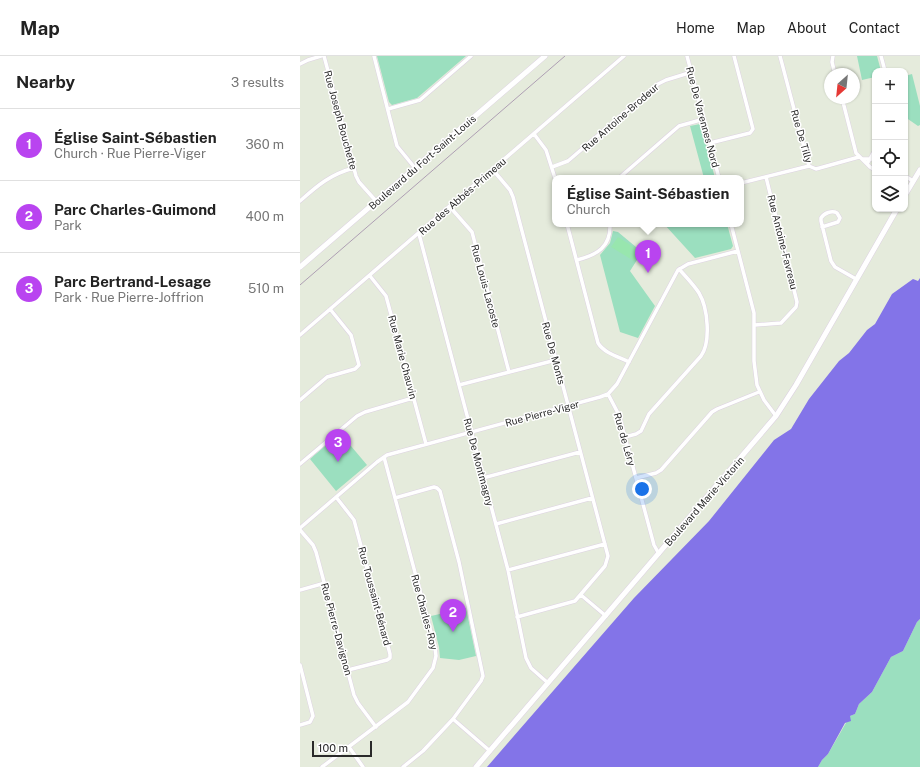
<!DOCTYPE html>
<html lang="en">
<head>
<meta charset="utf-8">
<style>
	:root { --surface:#fff; --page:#f6f6f6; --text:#222; --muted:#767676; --line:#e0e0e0; --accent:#b944f0 }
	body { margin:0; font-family:"Public Sans",sans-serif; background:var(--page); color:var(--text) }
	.controls { position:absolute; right:12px; top:12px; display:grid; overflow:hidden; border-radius:8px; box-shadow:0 1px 3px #0004 }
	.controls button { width:36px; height:36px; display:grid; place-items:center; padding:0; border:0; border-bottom:1px solid var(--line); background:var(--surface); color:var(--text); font:20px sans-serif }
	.compass { position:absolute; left:524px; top:12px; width:36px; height:36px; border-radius:50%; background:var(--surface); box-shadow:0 1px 3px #0004; rotate:207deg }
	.scale { position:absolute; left:12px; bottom:10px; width:60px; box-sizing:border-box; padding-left:4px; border:2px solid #2a2a2a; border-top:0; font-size:11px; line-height:14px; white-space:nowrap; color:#2a2a2a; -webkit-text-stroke:3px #fff; paint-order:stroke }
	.you { position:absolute; left:342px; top:433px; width:14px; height:14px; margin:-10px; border:3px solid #fff; border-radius:50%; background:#1a73e8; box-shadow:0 0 0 6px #1a73e833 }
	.badge { display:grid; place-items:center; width:26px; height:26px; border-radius:50%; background:var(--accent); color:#fff; font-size:13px; font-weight:700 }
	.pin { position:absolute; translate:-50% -33px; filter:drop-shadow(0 1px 2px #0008) }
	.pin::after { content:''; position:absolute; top:21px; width:14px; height:12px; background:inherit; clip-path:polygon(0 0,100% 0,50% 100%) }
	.popup { position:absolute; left:252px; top:119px; width:192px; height:52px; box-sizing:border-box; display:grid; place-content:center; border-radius:8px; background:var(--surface); filter:drop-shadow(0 1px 3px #0005); font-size:13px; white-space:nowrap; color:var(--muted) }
	.popup b { font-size:15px; color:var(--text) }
	.popup::after { content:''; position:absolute; left:50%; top:100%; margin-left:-8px; border:8px solid transparent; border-top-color:var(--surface) }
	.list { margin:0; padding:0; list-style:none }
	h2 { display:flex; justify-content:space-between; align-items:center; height:52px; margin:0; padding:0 16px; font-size:17px }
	h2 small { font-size:13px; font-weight:400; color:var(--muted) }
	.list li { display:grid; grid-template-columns:26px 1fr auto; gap:12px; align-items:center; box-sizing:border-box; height:72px; padding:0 16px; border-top:1px solid var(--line) }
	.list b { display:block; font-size:15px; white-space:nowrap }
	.list p { margin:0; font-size:13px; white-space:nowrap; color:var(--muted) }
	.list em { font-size:13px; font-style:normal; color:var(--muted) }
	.icon { flex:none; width:22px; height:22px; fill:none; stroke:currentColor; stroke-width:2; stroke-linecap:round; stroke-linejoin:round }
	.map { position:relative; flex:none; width:620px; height:711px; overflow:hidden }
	header { display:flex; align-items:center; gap:24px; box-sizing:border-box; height:56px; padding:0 20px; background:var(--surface); border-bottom:1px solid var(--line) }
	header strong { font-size:19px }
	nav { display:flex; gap:22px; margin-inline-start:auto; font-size:14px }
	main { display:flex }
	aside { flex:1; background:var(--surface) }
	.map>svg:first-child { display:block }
</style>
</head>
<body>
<header>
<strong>Map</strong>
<nav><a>Home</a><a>Map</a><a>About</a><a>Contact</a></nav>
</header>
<main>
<aside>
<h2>Nearby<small>3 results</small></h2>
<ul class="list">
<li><span class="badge">1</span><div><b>Église Saint-Sébastien</b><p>Church · Rue Pierre-Viger</p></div><em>360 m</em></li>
<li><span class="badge">2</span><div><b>Parc Charles-Guimond</b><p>Park</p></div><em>400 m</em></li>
<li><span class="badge">3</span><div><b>Parc Bertrand-Lesage</b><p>Park · Rue Pierre-Joffrion</p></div><em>510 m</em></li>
</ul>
</aside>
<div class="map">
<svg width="620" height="711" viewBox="0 0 620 711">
	<rect width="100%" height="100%" fill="#e5ebdc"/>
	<path fill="#9bdfbf" d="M77 0H166L117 42 92 49 89 46Z
		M557 0H577L581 15H575V21L562 24Z
		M612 18 620 50V69L618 70 605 61V20Z
		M400 68 401 69 415 122H404L390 70Z
		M364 168H427L433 190 431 193 395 202Z
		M313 175 318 176 342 196 330 215 355 250 338 282 320 276 300 199 310 187Z
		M40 377 67 409 36 435 10 403Z
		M166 552 176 600 159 604 140 602 139 591 131 560Z
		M620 563V711H518L522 704 528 698 550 660 555 658 559 648 572 636 591 601 603 595 617 566Z"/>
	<path fill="#98e6ae" d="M318 181 340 195 334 205 311 191Z"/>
	<path fill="#8374e8" d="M620 222V563L617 566 603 595 591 601 572 636 559 648 555 658 550 660 551 665 545 667 528 698 522 704 518 711H187L334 542 409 465 474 384 491 373 509 343 539 305 549 297 567 274 575 268 592 238 613 223 618 225Z"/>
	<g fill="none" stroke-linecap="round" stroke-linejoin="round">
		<defs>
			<path id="street" d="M24 0 56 120 59 126 76 145
				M74 0 97 90 115 112
				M387 0 419 122
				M480 0 509 110 516 113 559 101
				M533 0 532 6 535 18
				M581 0 585 15
				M0 8 8 4 21 0
				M542 42 556 97 570 111 575 114
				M88 53 120 44 171 0
				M234 78 246 94 255 122
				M410 87 450 77 453 73 434 0
				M563 103H575
				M567 108 575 94
				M252 111 268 105 358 28 366 24 392 16
				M193 114 210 134 213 141 308 500 305 510 275 545 217 561
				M605 120 613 125
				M319 122 379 70 404 63
				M441 127 509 110
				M0 145C18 129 31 118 54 112
				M150 151 172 176 209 316
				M267 168 298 287C304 297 319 301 329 306
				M431 168 454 257V305L457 329 464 344 476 360
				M522 171 538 166 540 162 537 157C532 154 524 157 521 162V165L531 205 535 211 556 223
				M119 178 208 514 226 602 231 612 248 627
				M277 204C297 199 311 191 310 168
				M70 220 86 240 126 388
				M455 269 481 267 496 251 497 246 466 121
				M0 279 324 0
				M159 329 256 304
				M308 338 319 359 354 489 359 498
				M0 344 27 321 55 313 59 309 51 279 30 253
				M325 381 336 378 341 375 349 358 401 300C411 286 408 252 399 237 394 229 386 221 379 213
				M0 408 57 360 65 356 113 342
				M183 422 280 396
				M336 422 356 417 361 414 412 356 417 353 459 336
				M36 441 54 464 90 598V602L87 604 48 614
				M95 442 134 431 137 432 140 435 159 506 183 620 181 625 153 663 123 695 103 711
				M196 468 292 442
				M0 472 77 406 87 399 300 341 308 338 317 328 378 214 388 208 438 195
				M0 474 13 489 16 496 54 639 58 647 76 671
				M208 514 305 488
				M0 534 25 527
				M281 539 306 560
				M0 609 13 660 10 666 0 669
				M153 663 190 695
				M49 691 63 711
				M22 711 108 646 133 612 136 600 135 591 84 401"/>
			<path id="secondary" d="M605 139 620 114
				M0 211 245 0
				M176 711 476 360 496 329 597 153"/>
		</defs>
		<use href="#street" stroke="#ddd2e2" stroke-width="4.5"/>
		<use href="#secondary" stroke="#ddd2e2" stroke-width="6"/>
		<use href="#street" stroke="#fff" stroke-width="3.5"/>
		<use href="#secondary" stroke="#fff" stroke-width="5"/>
		<path stroke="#ae9fb3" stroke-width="1" d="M0 229 265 0"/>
	</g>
	<g text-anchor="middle" stroke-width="3" stroke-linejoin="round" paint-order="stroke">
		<g font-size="10" fill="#2a2a2a" stroke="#fff">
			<text transform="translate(320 61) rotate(-41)" y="4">Rue Antoine-Brodeur</text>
			<text transform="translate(403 61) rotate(75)" y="4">Rue De Varennes Nord</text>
			<text transform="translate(41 64) rotate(75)" y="4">Rue Joseph Bouchette</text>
			<text transform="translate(502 80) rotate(74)" y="4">Rue De Tilly</text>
			<text transform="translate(122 106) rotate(-41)" y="4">Boulevard du Fort-Saint-Louis</text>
			<text transform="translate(162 140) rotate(-41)" y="4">Rue des Abbés-Primeau</text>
			<text transform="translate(483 186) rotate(76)" y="4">Rue Antoine-Favreau</text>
			<text transform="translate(186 230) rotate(75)" y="4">Rue Louis-Lacoste</text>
			<text transform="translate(254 297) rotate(75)" y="4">Rue De Monts</text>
			<text transform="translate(103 301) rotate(75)" y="4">Rue Marie Chauvin</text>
			<text transform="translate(242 357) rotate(-15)" y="4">Rue Pierre-Viger</text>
			<text transform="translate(325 383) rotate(74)" y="4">Rue de Léry</text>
			<text transform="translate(179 406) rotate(75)" y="4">Rue De Montmagny</text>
			<text transform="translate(404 445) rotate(-49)" y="4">Boulevard Marie-Victorin</text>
			<text transform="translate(75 540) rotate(75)" y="4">Rue Toussaint-Bénard</text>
			<text transform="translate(125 556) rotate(75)" y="4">Rue Charles-Roy</text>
			<text transform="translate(37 573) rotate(75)" y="4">Rue Pierre-Davignon</text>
		</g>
	</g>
</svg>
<div class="controls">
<button>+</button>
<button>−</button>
<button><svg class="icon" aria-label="locate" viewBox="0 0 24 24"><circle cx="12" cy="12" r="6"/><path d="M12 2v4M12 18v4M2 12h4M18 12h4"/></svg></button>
<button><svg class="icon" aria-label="layers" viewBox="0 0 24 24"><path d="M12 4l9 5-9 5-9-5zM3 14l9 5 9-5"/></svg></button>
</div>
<svg class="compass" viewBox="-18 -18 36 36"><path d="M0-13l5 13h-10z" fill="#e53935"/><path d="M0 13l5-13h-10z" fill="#767676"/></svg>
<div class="scale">100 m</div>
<div class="you"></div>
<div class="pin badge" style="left:348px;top:217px">1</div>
<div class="popup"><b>Église Saint-Sébastien</b>Church</div>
<div class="pin badge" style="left:153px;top:576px">2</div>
<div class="pin badge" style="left:38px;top:406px">3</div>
</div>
</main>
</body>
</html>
